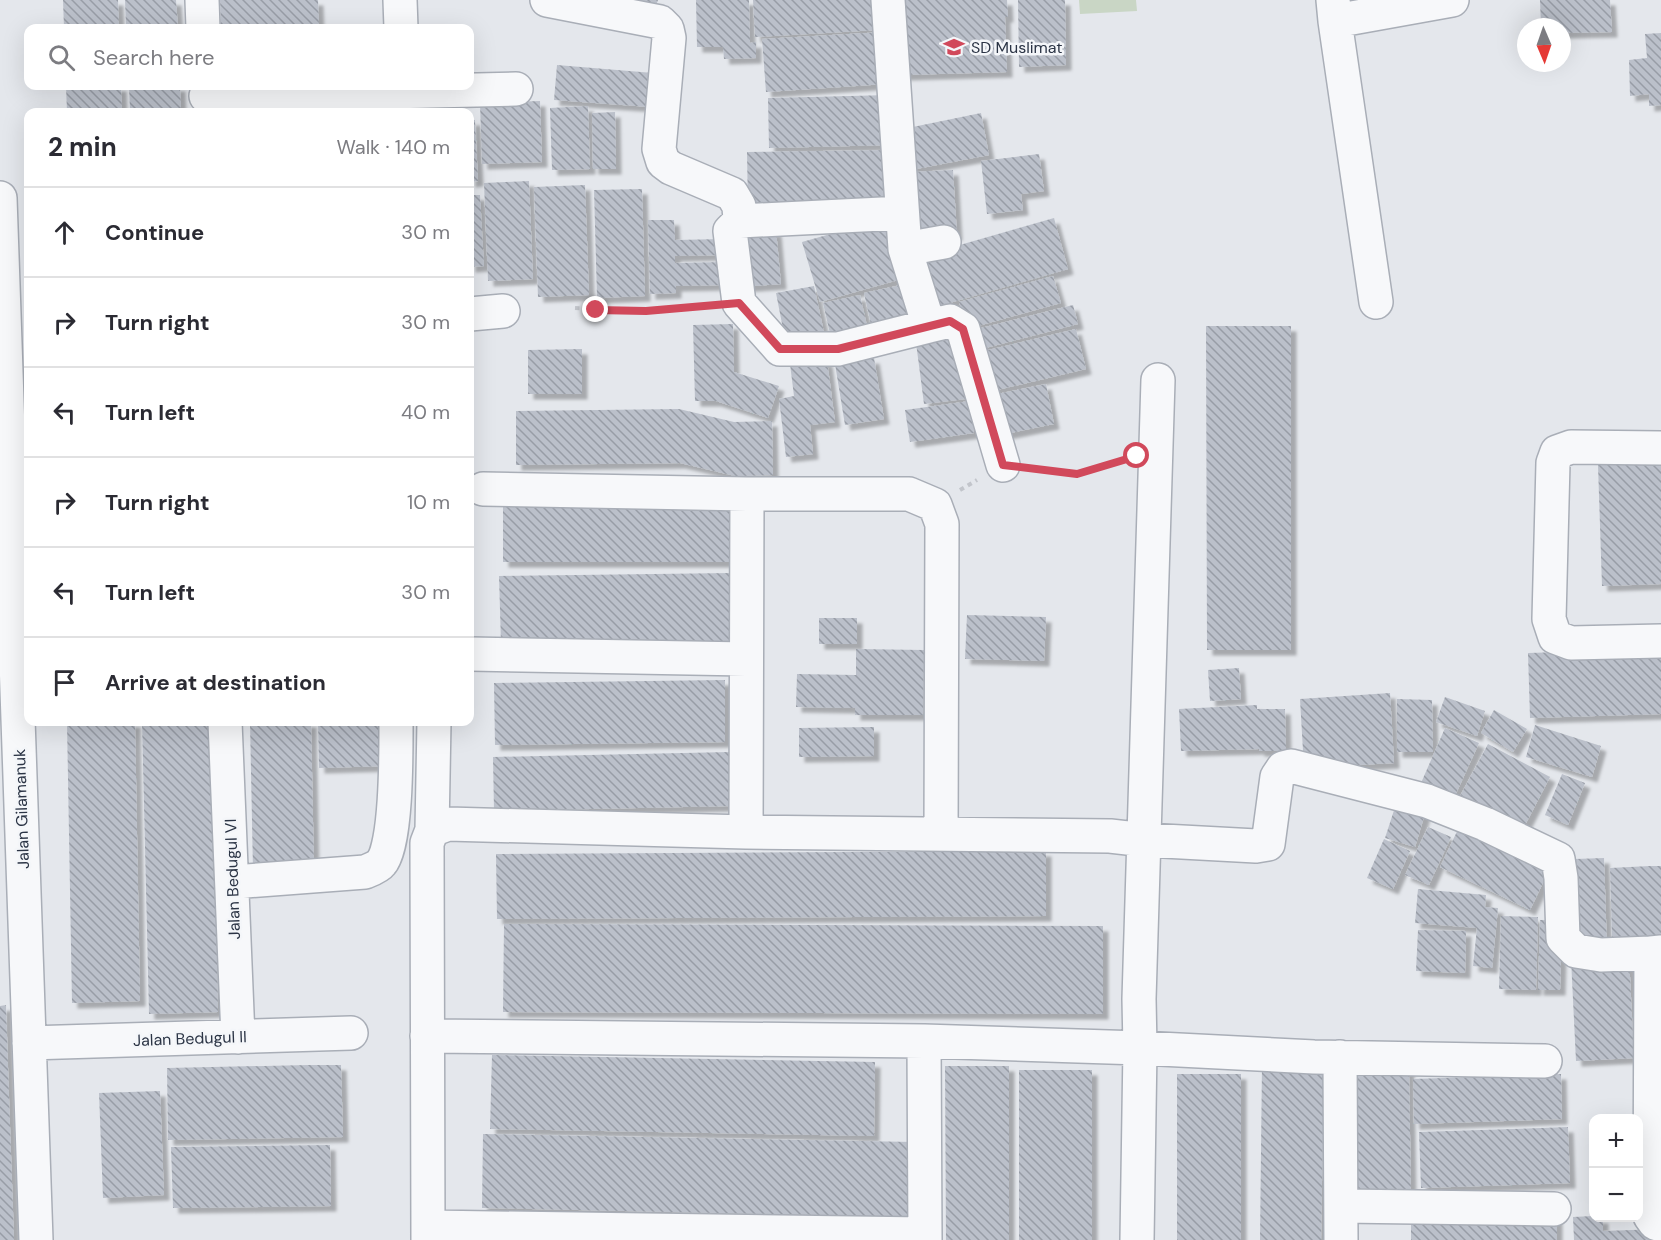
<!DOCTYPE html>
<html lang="en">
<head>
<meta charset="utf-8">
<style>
	:root { --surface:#fff; --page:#f2f2f3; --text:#2b2b33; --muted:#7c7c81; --line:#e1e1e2 }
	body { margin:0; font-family:"DM Sans",sans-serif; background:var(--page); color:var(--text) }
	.controls { position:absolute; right:18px; bottom:18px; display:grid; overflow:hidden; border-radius:12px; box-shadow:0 6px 24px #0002 }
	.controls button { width:54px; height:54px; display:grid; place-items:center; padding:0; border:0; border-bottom:2px solid var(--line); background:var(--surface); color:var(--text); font:30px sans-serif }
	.compass { position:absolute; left:1517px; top:18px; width:54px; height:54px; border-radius:50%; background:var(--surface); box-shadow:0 6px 24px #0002; rotate:178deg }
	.stop { position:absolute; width:18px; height:18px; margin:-14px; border:4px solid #d1495b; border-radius:50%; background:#fff }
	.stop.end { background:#d1495b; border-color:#fff; box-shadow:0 2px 6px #0008 }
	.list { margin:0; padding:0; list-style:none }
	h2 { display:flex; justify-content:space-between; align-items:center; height:78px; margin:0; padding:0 24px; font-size:26px }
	h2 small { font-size:20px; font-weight:400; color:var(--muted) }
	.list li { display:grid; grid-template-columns:39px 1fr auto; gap:18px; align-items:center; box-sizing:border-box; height:90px; padding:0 24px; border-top:2px solid var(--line) }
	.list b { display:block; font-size:22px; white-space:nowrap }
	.list em { font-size:20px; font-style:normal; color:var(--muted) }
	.icon { flex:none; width:33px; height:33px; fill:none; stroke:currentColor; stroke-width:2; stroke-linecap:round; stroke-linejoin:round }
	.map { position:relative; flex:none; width:1661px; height:1240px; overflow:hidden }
	.search { position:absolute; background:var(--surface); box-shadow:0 6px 24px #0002; left:24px; top:24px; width:450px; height:66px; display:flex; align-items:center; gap:15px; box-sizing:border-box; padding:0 21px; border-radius:12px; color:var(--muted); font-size:22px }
	.panel { position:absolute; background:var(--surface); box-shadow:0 6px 24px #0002; left:24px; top:108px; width:450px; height:618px; border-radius:12px }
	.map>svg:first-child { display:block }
</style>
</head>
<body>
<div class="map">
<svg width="1661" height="1240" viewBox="0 0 1661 1240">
	<defs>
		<pattern id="building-back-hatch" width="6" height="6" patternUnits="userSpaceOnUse" patternTransform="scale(1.5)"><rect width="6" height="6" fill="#bbc0ca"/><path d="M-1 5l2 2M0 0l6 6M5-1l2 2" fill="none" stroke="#989da6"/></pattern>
		<filter id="shadow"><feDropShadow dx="5.5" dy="5.5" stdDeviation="1.5" flood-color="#0004"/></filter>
	</defs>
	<rect width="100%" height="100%" fill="#e4e7ec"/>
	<path fill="#c9d6c5" d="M1079 0H1136L1137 11 1080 14Z"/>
	<path fill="url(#building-back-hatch)" filter="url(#shadow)" d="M63 0H118L119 28H64Z
		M125 0H176L178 28H126Z
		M220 0H318L319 28H221Z
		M633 0H658L655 8Z
		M696 0H749L750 43 756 42V58L724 59 723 47H697Z
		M753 0H876L878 30 755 37Z
		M893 0H1007L1008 17H1005L1007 72 903 75Z
		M1018 0H1065L1066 65 1019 67Z
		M1540 0H1610L1612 32 1562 33V27H1541Z
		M884 32 886 84 766 92 762 39Z
		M1661 33V105L1649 106V94L1630 96 1629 60 1647 58 1645 34Z
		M557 65 653 73 650 107 554 100Z
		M66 86H121L122 112H67Z
		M129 86H180L181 112H130Z
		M890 95 892 145 769 148 768 98Z
		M540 101 542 162 482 164 480 103Z
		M588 106 590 169 552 170 550 108Z
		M615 112 616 169H593L592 113Z
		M981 113 989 155 911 170 903 129Z
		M470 120H475L478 181 470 182Z
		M894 150V209L748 211 747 152Z
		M1039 154 1044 191 1021 194 1023 210 987 214 981 161Z
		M953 170 957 235 915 238 911 172Z
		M529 181 533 279 488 281 484 183Z
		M585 185 589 295 538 297 534 187Z
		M642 189 645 296 597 298 594 190Z
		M470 195H480L484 266 470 267Z
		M891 217 909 277 820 302 802 242Z
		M1054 218 1068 269 925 310 911 259Z
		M648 220H674L675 240 723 239V255L675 256V263L725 262V285L676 286V293L650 294Z
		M776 230 781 284 739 287 735 233Z
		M1053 276 1061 303 967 329 959 302Z
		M910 283 919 323 873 334 864 293Z
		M814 286 825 337 786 344 776 293Z
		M860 295 870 339 833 347 823 303Z
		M1073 305 1078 324 974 351 969 331Z
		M733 324 734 372 779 386 768 418 716 401H695L693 325Z
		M1206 326H1291V650H1207Z
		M955 329 965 399 924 404 915 335Z
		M1076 329 1086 369 993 391 984 351Z
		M582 349V394H528V350Z
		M874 358 884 419 845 425 835 364Z
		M827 360 835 422 810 425 813 454 786 457 779 399 794 396 790 364Z
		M1046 384 1054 424 1005 434 997 394Z
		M970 401 974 433 910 442 905 410Z
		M679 409 734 422 772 421 773 475 735 476 680 463 516 465V411Z
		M1661 463V584L1602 586 1598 465Z
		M503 506H732V562H503Z
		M732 573 733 641 501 644 499 576Z
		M967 615 1046 617 1044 661 965 659Z
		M819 618H857V644H819Z
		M856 649 924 650 923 715H855V708L796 707 797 674 856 675Z
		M1661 649V714L1530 718 1528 653Z
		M1239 668 1241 699 1210 701 1208 670Z
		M725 680V742L495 745 494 683Z
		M1390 693 1394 763 1304 768 1300 699Z
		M1445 697 1485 711 1477 736 1436 722Z
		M1397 699 1432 700 1433 752H1397Z
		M1257 705V709H1285L1286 751H1259V749L1181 751 1179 709Z
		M1494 710 1527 729 1513 752 1481 733Z
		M67 722H135L140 1001 72 1003Z
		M142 722H212L218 1012 149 1014Z
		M250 722H311L314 870 253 871Z
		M318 722H386L387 766 319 768Z
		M1535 725 1601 746 1592 777 1526 757Z
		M874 727V756L799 757V728Z
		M1445 728 1479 743 1454 798 1421 783Z
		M1488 744 1550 777 1523 829 1460 796Z
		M730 752 731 806 494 811 493 757Z
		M1562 774 1585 783 1568 825 1545 815Z
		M1398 798 1427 807 1415 847 1385 838Z
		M1462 821 1552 864 1530 910 1440 867Z
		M1428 827 1451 837 1429 885 1405 875Z
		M1384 839 1410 851 1393 889 1367 878Z
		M1046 851V916L497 919 496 854Z
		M1604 858 1607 949 1578 950 1575 859Z
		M1650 866H1661V935L1612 937 1610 868Z
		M1418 889 1486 895 1485 907 1498 908 1492 968 1473 966 1477 928 1415 923Z
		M1501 916 1538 917 1536 990 1499 989Z
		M1540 920H1562L1560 990H1538Z
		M504 924 1103 926V1014L503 1012Z
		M1418 930 1466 931 1465 973 1416 971Z
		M1629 956 1634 1058 1576 1061 1571 959Z
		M6 1005 9 1098 14 1240H0V1006Z
		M492 1055 875 1062 874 1136 490 1129Z
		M1262 1064 1324 1065 1321 1240H1260Z
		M308 1065H341L343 1137 168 1140 167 1068Z
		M945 1066H1009V1240H946Z
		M1409 1068 1411 1199 1355 1200 1353 1069Z
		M1019 1070H1092V1240H1019Z
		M1177 1074H1241V1240H1177Z
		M1561 1074 1562 1119 1414 1124 1413 1079Z
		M160 1091 164 1195 103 1198 99 1093Z
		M1568 1127 1570 1183 1421 1188 1419 1132Z
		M483 1134 914 1142 912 1217 482 1208Z
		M330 1145 331 1206 173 1208 171 1147Z
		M1593 1216V1218H1603V1231L1661 1229V1240H1574L1573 1217Z
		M1411 1217H1557V1240H1411Z"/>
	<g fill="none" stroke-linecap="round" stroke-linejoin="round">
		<defs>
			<path id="minor" d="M202 0 203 28
				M400 0 401 28
				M547 0 660 22 667 29 669 38 659 149 663 162 671 168 732 194 739 206 740 221
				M888 0 905 249 929 326 950 321 963 329 1003 465
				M1333 0 1335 21 1452 0
				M1335 21 1376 302
				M206 96 516 89
				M0 198 36 1240
				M902 213 740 221 730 231 739 303 780 349H838L929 326
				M905 249 944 242
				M470 314 503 311
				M1661 448 1571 447 1557 452 1553 463 1549 619 1555 637 1571 643 1661 641
				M483 489 747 494H909L935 505 942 524 941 834
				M470 654 746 659
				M225 722 238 1037
				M432 830 448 824 746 832 1110 836 1145 840 1256 846 1268 844 1277 777 1283 768 1291 766 1427 801 1485 824 1558 859 1561 878 1563 938 1576 951 1601 955 1651 953
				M746 832 747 494
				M233 882 365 872C370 870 378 867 381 863 397 846 396 748 396 722
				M1661 952 1651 953 1650 1216 1655 1223 1661 1225
				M427 1036 924 1041 1140 1048 1314 1057 1545 1061
				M924 1041 925 1240
				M29 1043 351 1033
				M1340 1057 1341 1240
				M1342 1206 1554 1209
				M429 1227 925 1234
				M428 1240 427 843 432 830 434 722
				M1137 1240 1140 1048 1139 999 1158 380"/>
		</defs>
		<use href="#minor" stroke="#a9aeb7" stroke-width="36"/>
		<path stroke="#c2c5cb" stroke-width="4" stroke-dasharray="4.5 4.5" stroke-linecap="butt" d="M575 308 646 311 708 306
			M1034 469 1077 474 1123 460
			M960 490 977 480"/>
		<use href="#minor" stroke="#f7f8fa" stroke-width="33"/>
	</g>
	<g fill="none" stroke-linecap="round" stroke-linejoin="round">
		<path stroke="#d1495b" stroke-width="8" d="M596 310 646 311 739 303 780 349H838L950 321 963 329 1003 465 1077 474 1137 456"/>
	</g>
	<defs>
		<symbol id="school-bare" viewBox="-9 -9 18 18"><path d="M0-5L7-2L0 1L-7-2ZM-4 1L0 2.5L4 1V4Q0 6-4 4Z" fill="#d1495b" stroke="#f4f6f9" stroke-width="2.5" paint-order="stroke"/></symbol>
	</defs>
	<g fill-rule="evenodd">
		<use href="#school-bare" x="939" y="32" width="30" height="30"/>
	</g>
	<g text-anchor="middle" stroke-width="5" stroke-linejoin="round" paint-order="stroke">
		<g font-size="16" fill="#2b3445" stroke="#f4f6f9" text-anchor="start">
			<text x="971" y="53">SD Muslimat</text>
		</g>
		<g font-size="16" fill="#2b3445" stroke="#f4f6f9">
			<text transform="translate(21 809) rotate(-92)" y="6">Jalan Gilamanuk</text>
			<text transform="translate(232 879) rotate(-92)" y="6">Jalan Bedugul VI</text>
			<text transform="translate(190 1038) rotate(-2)" y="6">Jalan Bedugul II</text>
		</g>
	</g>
</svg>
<div class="controls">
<button>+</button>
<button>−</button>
</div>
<svg class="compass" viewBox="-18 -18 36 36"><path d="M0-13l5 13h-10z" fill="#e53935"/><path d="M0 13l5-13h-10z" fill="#7c7c81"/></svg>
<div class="stop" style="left:1137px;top:456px"></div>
<div class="stop end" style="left:596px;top:310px"></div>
<div class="search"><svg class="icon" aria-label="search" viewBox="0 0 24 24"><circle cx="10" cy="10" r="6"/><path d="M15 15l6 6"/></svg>Search here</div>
<section class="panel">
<h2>2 min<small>Walk · 140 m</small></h2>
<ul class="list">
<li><svg class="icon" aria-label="ahead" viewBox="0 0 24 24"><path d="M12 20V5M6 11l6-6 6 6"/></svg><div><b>Continue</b></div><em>30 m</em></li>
<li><svg class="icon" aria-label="right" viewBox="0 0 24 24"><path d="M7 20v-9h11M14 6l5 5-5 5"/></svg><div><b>Turn right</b></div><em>30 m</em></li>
<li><svg class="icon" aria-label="left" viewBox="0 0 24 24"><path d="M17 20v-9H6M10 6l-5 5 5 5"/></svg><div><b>Turn left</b></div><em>40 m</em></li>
<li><svg class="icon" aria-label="right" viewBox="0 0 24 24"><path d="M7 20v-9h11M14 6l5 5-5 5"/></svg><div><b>Turn right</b></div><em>10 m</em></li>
<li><svg class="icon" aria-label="left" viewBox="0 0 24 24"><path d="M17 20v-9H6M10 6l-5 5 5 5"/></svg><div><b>Turn left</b></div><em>30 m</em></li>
<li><svg class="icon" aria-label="arrive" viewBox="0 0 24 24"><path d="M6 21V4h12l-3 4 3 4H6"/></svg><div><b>Arrive at destination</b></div></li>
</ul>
</section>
</div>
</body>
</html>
